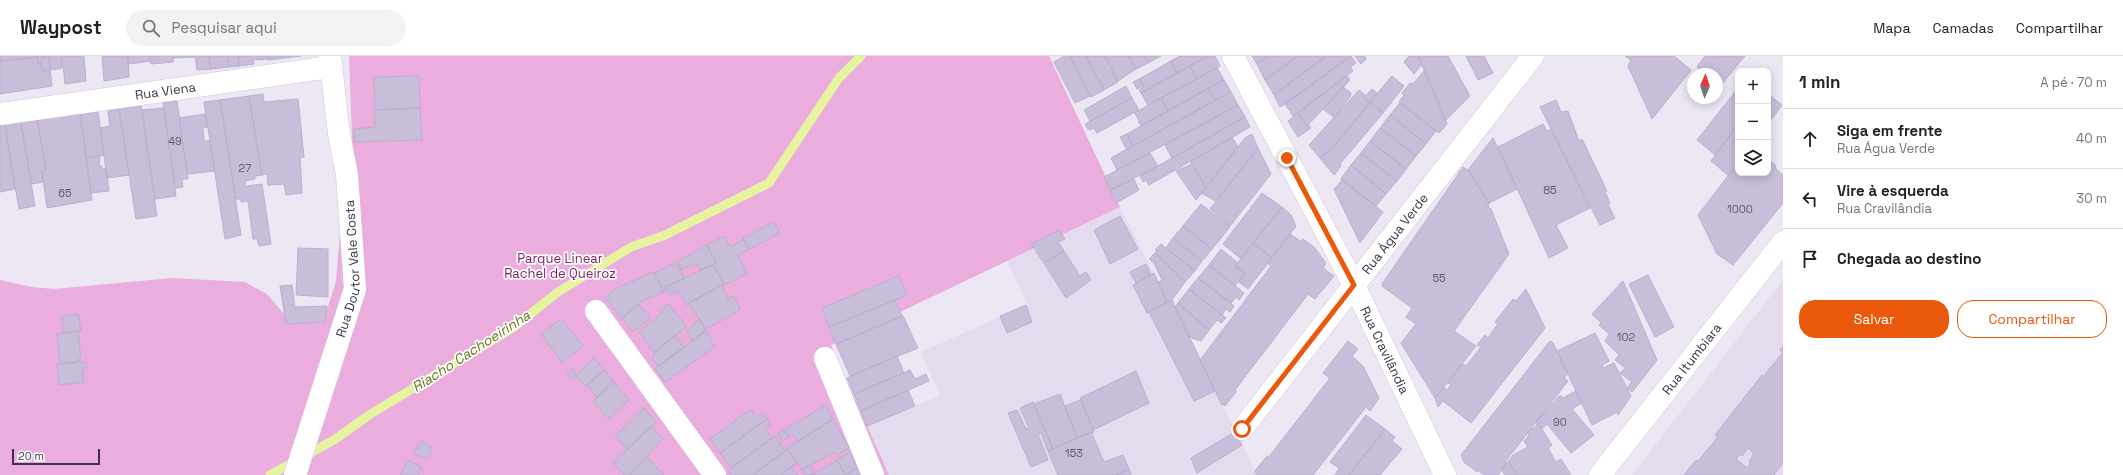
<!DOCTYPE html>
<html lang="pt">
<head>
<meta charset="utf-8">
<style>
	:root { --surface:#fff; --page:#f2f2f2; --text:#202124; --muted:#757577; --line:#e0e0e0; --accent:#ea580c }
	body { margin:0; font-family:"Space Grotesk",sans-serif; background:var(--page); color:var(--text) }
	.controls { position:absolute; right:12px; top:12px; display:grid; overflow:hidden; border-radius:8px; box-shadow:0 2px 10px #0003 }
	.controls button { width:36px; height:36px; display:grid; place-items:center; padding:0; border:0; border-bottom:1px solid var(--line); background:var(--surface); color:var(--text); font:20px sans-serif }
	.compass { position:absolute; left:1687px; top:12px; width:36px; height:36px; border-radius:50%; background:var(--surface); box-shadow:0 2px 10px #0003; rotate:2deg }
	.scale { position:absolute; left:12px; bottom:10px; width:88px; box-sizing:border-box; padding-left:4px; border:2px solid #3c3547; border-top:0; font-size:11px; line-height:14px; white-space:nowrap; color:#3c3547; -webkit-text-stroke:3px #fff; paint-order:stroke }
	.stop { position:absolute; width:12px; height:12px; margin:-9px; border:3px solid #ea580c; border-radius:50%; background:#fff }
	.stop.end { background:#ea580c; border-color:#fff; box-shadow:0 1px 4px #0008 }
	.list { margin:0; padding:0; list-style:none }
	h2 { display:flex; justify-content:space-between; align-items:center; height:52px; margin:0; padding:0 16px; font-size:17px }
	h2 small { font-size:13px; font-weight:400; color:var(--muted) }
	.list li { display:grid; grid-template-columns:26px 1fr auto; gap:12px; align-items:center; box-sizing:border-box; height:60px; padding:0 16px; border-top:1px solid var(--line) }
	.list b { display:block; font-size:15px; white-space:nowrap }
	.list p { margin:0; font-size:13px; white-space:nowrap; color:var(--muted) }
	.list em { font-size:13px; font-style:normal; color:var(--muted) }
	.actions { display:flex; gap:8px; padding:12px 16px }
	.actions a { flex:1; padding:9px 0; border:1px solid var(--accent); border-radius:16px; text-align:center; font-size:14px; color:var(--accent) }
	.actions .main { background:var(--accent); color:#fff }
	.icon { flex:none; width:22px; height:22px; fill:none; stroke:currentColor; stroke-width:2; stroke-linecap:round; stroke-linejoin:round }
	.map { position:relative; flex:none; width:1783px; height:419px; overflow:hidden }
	header { display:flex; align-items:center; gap:24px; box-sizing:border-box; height:56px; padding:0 20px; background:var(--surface); border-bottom:1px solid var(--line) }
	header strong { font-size:19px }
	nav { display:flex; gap:22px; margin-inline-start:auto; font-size:14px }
	.search { width:280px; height:36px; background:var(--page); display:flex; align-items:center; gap:10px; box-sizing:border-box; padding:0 14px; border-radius:22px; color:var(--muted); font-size:15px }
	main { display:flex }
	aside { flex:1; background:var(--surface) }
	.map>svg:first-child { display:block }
</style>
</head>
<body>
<header>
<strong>Waypost</strong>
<div class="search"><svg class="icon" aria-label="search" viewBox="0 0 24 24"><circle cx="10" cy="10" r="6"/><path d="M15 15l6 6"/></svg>Pesquisar aqui</div>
<nav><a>Mapa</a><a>Camadas</a><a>Compartilhar</a></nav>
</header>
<main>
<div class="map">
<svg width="1783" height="419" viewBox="0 0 1783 419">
	<rect width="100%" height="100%" fill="#ede7f4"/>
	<path fill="#e4dbef" d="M1120 151 1258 419H889L866 368 940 340 921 296 1027 249 1007 205Z
		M1783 224V419H1632Z"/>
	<path fill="#eaadde" d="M349 0H1049L1120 151 831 289 889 419H0V224L32 231 54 233 172 222 245 226 267 238 283 257 304 263 327 254 336 225 341 165 355 161Z"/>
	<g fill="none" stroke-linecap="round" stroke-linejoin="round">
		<path stroke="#e6f4a0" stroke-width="9" d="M270 419 334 384 369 359 514 271 558 236 631 191 665 179 769 127 839 22 861 0"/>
	</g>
	<path fill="#c8bed9" stroke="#bbaed1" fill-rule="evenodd" d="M0 0H39V1L0 5Z
		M49 0H61L62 12 50 14Z
		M49 0 50 14 42 15 41 7H38V1Z
		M62 0H84L86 25 65 28Z
		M102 0H128L129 21 104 25Z
		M128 0H150L151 5 128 8Z
		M150 0H173V6L151 8Z
		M173 0H195V1L173 2Z
		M195 0H209L211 13 197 14Z
		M209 0H227L229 11 211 13Z
		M227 0H238L239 10 229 11Z
		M238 0H267L268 3 253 4 254 8 239 10Z
		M267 0H301L268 4Z
		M1070 0H1086L1104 34 1091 41Z
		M1070 0 1090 40 1075 47 1054 6 1064 0Z
		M1086 0H1105L1118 26 1104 34Z
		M1105 0H1129L1136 13 1118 25Z
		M1129 0H1144L1148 7 1136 13Z
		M1144 0H1161L1148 7Z
		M1180 0H1208L1177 17 1171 5Z
		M1208 0H1215L1220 10 1197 23 1190 10Z
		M1252 0H1268L1257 8Z
		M1268 0H1298L1265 24 1257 8Z
		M1298 0H1326L1274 39 1265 24Z
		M1326 0H1351L1280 51 1274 39Z
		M1351 0 1356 7 1350 11 1353 15 1293 60 1285 48Z
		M1355 0H1365L1366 3 1361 8Z
		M1409 0H1418L1422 8 1414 18 1404 6Z
		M1418 0H1448L1470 40 1445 65Z
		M1466 0H1484L1493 17 1478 24Z
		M1625 0H1674L1691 14 1652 63 1628 10 1631 4Z
		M1705 0H1745L1717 34V18H1703L1697 11Z
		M38 1V7H41L42 15 50 14 52 30 0 38V5Z
		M1171 5 1177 17 1141 37 1139 34 1144 31 1139 23Z
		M1190 10 1197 23 1148 49 1141 37Z
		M1217 12 1224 24 1168 55 1161 42Z
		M1425 14 1447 68 1439 77 1399 46 1404 39 1402 37 1410 27 1413 28Z
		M419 20 420 52 375 54 374 21Z
		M1347 20 1350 24 1307 70 1298 57Z
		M1392 20 1404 30 1383 57 1370 46Z
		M1139 23 1143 30 1137 33 1133 26Z
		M1224 24 1231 36 1215 44 1208 32Z
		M1126 30 1132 42 1090 65 1084 54Z
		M1343 31 1351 37 1350 41 1334 61 1323 53Z
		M1208 32 1215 44 1133 90 1127 78Z
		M1738 32V69L1715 99 1697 84Z
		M1372 33 1378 38 1370 47 1364 42Z
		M1359 34 1366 40 1364 42 1370 47 1335 89 1320 102 1309 89Z
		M1231 36 1238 49 1117 114 1111 102Z
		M263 38 264 46 298 43 304 101H300L302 137 286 139 284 128 268 129 267 118 262 119 249 40Z
		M1768 38 1782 49 1768 68Z
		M249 40 262 119 255 120V123L245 125 246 130 262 128 271 188 259 190 257 183H253L248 145 241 146V143H236L220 44Z
		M1132 42 1139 54 1097 77 1094 72 1090 74 1087 72 1085 68Z
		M1161 42 1168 55 1141 70 1135 57Z
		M220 44 241 179 225 183 204 46Z
		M1556 44 1561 56 1568 55 1579 85 1582 83 1607 135 1605 136 1610 147 1608 149 1615 162 1600 169 1540 51Z
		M177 45 188 123H182L183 131 175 132 163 47Z
		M1370 46 1383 57 1340 108 1341 110 1334 119 1320 102 1335 89Z
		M1400 47 1436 75 1426 88 1390 59Z
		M1238 49 1245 61 1172 102 1165 89Z
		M141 50 157 160 136 163 119 53Z
		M164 52 176 140 155 143 142 54Z
		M420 52 422 84 354 86V73L375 71V54Z
		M119 53 129 119 107 122 100 72 110 70 108 55Z
		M80 55 92 144 47 152 42 115 46 114 37 62Z
		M98 56 104 99 86 102 80 59Z
		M1298 57 1307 70 1308 68 1311 72 1298 81 1288 65Z
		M205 58 208 71 203 72 204 85H210L215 115 187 118 179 62Z
		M1390 59 1426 88 1416 100 1380 72Z
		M1245 61 1250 71 1149 129 1146 124 1143 126 1140 120Z
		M37 62 46 114 42 115 43 126 32 128 20 63Z
		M20 63 35 150 19 153 4 65Z
		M4 65 15 133 0 136V66Z
		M1543 68 1547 75 1551 73 1590 152 1556 169 1568 192 1549 202 1498 91Z
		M1738 69V107L1729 120 1711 105Z
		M1380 72 1416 100 1406 113 1370 85Z
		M1127 78 1133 90 1127 94 1120 81Z
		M1252 78 1258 92 1216 145 1201 137 1245 82Z
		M1232 81 1238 91 1206 132 1191 106Z
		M1493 82 1517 133 1489 147 1468 114Z
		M1370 85 1406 113 1397 125 1361 97Z
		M1258 92 1271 118 1230 170 1210 153Z
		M1150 97 1158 110 1110 134 1104 121Z
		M1361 97 1397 125 1386 138 1351 109Z
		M100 99 99 110H102V113L106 112 109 135 91 137 86 102Z
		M1768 103 1776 110 1775 112 1783 119V147L1733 209 1717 198 1698 159 1738 107V117H1768Z
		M1192 108 1206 132 1196 144 1176 115Z
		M1351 109 1386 138 1376 150 1341 123Z
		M1463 111 1468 114 1489 147 1488 151 1491 153 1509 198 1454 275 1476 290 1435 342 1401 287 1416 268 1406 261 1412 252 1382 230V228Z
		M1134 123 1139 134 1116 147 1110 134Z
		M1342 124 1383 156 1360 187 1334 133Z
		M1262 137 1282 151 1241 203 1223 188Z
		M1201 148 1230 171 1212 193 1183 170Z
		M1282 151 1291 159 1296 170 1272 202 1253 187Z
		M1120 160 1138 193 1110 208 1094 174Z
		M774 166 780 177 749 193 743 182Z
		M1183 170 1212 193 1202 205 1173 182Z
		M1059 174 1065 183 1058 186 1064 195 1044 207 1031 188Z
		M1290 178 1300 185 1303 183 1314 191 1326 207 1323 212 1334 220 1315 243 1308 238 1235 334 1236 336 1225 350V348L1222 349 1200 304 1271 210 1267 207Z
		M724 180 730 191 744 183 749 193 738 200 747 217 725 229 713 209 716 207 707 189Z
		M1173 182 1202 205 1195 215 1166 192Z
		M1253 187 1272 202 1248 233 1239 226 1245 217 1235 210Z
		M1161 188 1195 215 1185 226 1155 197 1157 195 1155 194Z
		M707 189 716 207 700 214 696 207 681 214 677 206Z
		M298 192 328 193V241L296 239Z
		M1221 193 1238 207 1235 210 1245 217 1235 230 1209 209Z
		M1064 195 1080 220 1086 216 1091 224 1066 242 1044 207Z
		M1155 197 1185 226 1172 244 1167 246 1158 226 1162 224 1154 207 1149 203Z
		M677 206 684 223 665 231 667 234 663 236 655 217Z
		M1146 208 1151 218 1136 227 1130 216Z
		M713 209 724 228 686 249 678 235 671 239 667 234 665 231Z
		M1209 209 1244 237 1239 244 1236 241 1231 247 1198 222Z
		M651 217H655L663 236 642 245 622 262 605 241 617 232Z
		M1154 217 1167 246 1147 257 1133 229Z
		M1648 219 1674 271 1655 281 1629 228Z
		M899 220 906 238 905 240 829 271 822 252Z
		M1198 222 1234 250 1230 256 1226 253 1222 259 1189 233Z
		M1623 225 1657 304 1632 336 1627 332 1632 326 1620 317 1625 312 1615 304 1619 299 1605 285 1609 278 1599 269 1601 267 1592 258Z
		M292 229 295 251 327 250 325 266 286 268 280 230Z
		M722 229 728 243 734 240 740 254 706 273 688 247Z
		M1189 233 1226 262 1221 267 1217 264 1209 274 1178 247Z
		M1526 233 1545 272 1471 367 1443 345 1438 351 1435 342 1444 331 1447 334 1451 329 1448 327 1462 308 1466 310 1481 291 1477 289 1485 279 1488 282 1498 268 1495 266 1513 243 1516 245Z
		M895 244 902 260 836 288 829 271Z
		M1172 244 1215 335 1194 345 1149 256Z
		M1178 247 1209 274 1201 285 1189 281 1175 251Z
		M638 248 651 262 633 276 622 262Z
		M668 248 687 270 654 297 639 276 662 257 660 255Z
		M1026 249 1032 266 1007 277 1000 260Z
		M78 258 81 275 63 277 62 260Z
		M903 260 918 292 850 320 836 288Z
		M561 263 583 290 562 307 541 278Z
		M699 263 706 274 692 285 687 275Z
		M78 275 81 301 78 302 79 306 60 308 57 278Z
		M706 275 712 283 710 285 715 291 665 326 655 313Z
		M1595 277 1609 305 1602 309 1603 312 1614 307 1631 340 1618 359 1617 356 1592 369 1557 295Z
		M675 279 684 291 658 310 652 302 655 299 653 297Z
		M1348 285 1358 293 1352 300 1363 310 1379 342 1370 355 1366 351 1313 419H1257L1255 415 1267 400 1268 402 1330 322 1323 317Z
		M1550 285 1553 287 1568 318 1564 322 1568 325 1505 406 1507 407 1498 419H1484L1478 414 1477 416 1464 406 1461 399Z
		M1783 290V407L1774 419H1684L1696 404 1698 405 1718 381 1715 379 1762 319 1763 321 1783 296 1780 294ZM1748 392 1754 398 1749 405 1751 406 1747 412 1736 403 1740 398 1742 400Z
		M897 300 904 317 854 338 847 322Z
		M594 302 604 314 586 330 576 319Z
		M80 305 86 307 87 312 83 313 82 317 84 326 59 329 57 308Z
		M573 313 576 318 571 323 567 318Z
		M604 314 613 325 597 341 586 329Z
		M910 314 915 323 926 318 929 325 861 355 854 338Z
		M1136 315 1149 347 1093 374 1080 342Z
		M613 325 629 344 609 363 593 346Z
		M908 334 915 350 867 370 861 355Z
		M1576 335 1582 347 1572 353 1594 379 1571 397 1547 368 1542 373 1536 366 1560 339 1563 342Z
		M1060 338 1077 382 1053 393 1034 348Z
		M1081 344 1094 376 1077 382 1065 350Z
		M1033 346 1053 393 1048 395 1041 377 1038 378 1048 404 1031 411 1008 357 1017 354 1026 373 1029 372 1020 352Z
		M826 349 833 363 798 386 793 378 789 381 784 374Z
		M644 352 656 366 627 393 615 380Z
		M751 353 756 361 763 357 767 363 720 397 710 383Z
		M1366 359 1385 373 1349 419H1335L1339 412 1330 406Z
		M767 363 771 369 765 373 772 382 731 412 720 397Z
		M833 363 849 392 837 399 834 396 802 414 787 392Z
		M1538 367 1552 389 1548 392 1556 406 1561 403 1571 419H1517L1508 405 1513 399 1528 391 1524 385 1529 379 1527 377 1532 372 1533 373Z
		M651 370 663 383 630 419H624L613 407Z
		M1385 373 1395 381 1392 385 1402 393 1380 419H1349Z
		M784 374 789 381 782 385 777 378Z
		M1091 376 1104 406 1123 399 1129 413 1116 419H1058L1048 395Z
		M1235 376 1242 389 1197 417 1191 402Z
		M775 380 785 395 752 419H731L728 415Z
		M421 385 433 392 427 403 413 398Z
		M788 393 797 407 791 411 780 419H752Z
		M850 396 857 412 845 419 837 404Z
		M647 401 658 413 664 419H630Z
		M409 404 421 411 420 413H422L418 419H400Z
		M837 404 845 419H812L814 418Z
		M1508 405 1515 415 1517 419H1505L1502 414Z
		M810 410 814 418 806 419 802 414Z
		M791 411 798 419H780Z
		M857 412 860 419H846Z
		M1129 413 1131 419H1116L1128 414Z"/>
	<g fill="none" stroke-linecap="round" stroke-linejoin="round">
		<defs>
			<g id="minor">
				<path id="s1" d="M1233 0 1354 229 1445 419"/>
				<path id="s2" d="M0 58 330 11"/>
				<path d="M596 255 715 419"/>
				<path d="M825 302 873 419"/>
				<path id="s3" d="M1242 373 1533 0"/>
				<path id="s4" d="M295 419 355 233 347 119 339 78 330 0"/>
				<path id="s5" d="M1600 419 1783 186"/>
			</g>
		</defs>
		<use href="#minor" stroke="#d0c6de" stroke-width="23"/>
		<use href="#minor" stroke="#fff" stroke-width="22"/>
	</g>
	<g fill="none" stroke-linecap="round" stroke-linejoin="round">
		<path stroke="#ea580c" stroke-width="5" d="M1242 373 1354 229 1287 102"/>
	</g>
	<g text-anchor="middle" stroke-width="3.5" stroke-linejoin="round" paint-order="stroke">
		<g font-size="11" fill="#5f576c">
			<text x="175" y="89">49</text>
			<text x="245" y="116">27</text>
			<text x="1550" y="138">85</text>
			<text x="65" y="141">65</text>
			<text x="1740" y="157">1000</text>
			<text x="1439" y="226">55</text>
			<text x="1626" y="285">102</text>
			<text x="1560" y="370">90</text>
			<text x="1074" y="401">153</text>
		</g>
		<g font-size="13" fill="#3c3547" stroke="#fff">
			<text dy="5" stroke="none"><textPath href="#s2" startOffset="167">Rua Viena</textPath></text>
			<text dy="5" stroke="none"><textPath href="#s3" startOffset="248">Rua Água Verde</textPath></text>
			<text dy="5" stroke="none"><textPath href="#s4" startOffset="215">Rua Doutor Vale Costa</textPath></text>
			<text dy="5" stroke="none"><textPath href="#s1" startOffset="331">Rua Cravilândia</textPath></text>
			<text dy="5" stroke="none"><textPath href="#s5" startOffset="148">Rua Itumbiara</textPath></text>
		</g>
		<g font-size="13" fill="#7c265c" stroke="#fff">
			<text x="560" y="207">Parque Linear<tspan x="560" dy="15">Rachel de Queiroz</tspan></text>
		</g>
		<g font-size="14" font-style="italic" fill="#67751f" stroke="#fff">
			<text transform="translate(471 295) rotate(-33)" y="5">Riacho Cachoeirinha</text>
		</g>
	</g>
</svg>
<div class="controls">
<button>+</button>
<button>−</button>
<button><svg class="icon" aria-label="layers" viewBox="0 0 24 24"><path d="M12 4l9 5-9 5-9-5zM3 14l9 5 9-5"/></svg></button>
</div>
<svg class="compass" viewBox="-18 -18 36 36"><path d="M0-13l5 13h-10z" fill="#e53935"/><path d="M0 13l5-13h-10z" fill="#757577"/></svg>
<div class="scale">20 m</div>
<div class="stop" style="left:1242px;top:373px"></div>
<div class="stop end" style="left:1287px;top:102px"></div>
</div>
<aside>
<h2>1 min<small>A pé · 70 m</small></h2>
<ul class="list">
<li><svg class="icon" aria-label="ahead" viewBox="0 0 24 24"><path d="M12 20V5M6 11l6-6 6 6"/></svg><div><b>Siga em frente</b><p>Rua Água Verde</p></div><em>40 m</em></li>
<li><svg class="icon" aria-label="left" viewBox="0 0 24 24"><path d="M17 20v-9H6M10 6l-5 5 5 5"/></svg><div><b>Vire à esquerda</b><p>Rua Cravilândia</p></div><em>30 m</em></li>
<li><svg class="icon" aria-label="arrive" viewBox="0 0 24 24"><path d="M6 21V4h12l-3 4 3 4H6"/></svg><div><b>Chegada ao destino</b></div></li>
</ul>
<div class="actions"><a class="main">Salvar</a><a>Compartilhar</a></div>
</aside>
</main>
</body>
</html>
